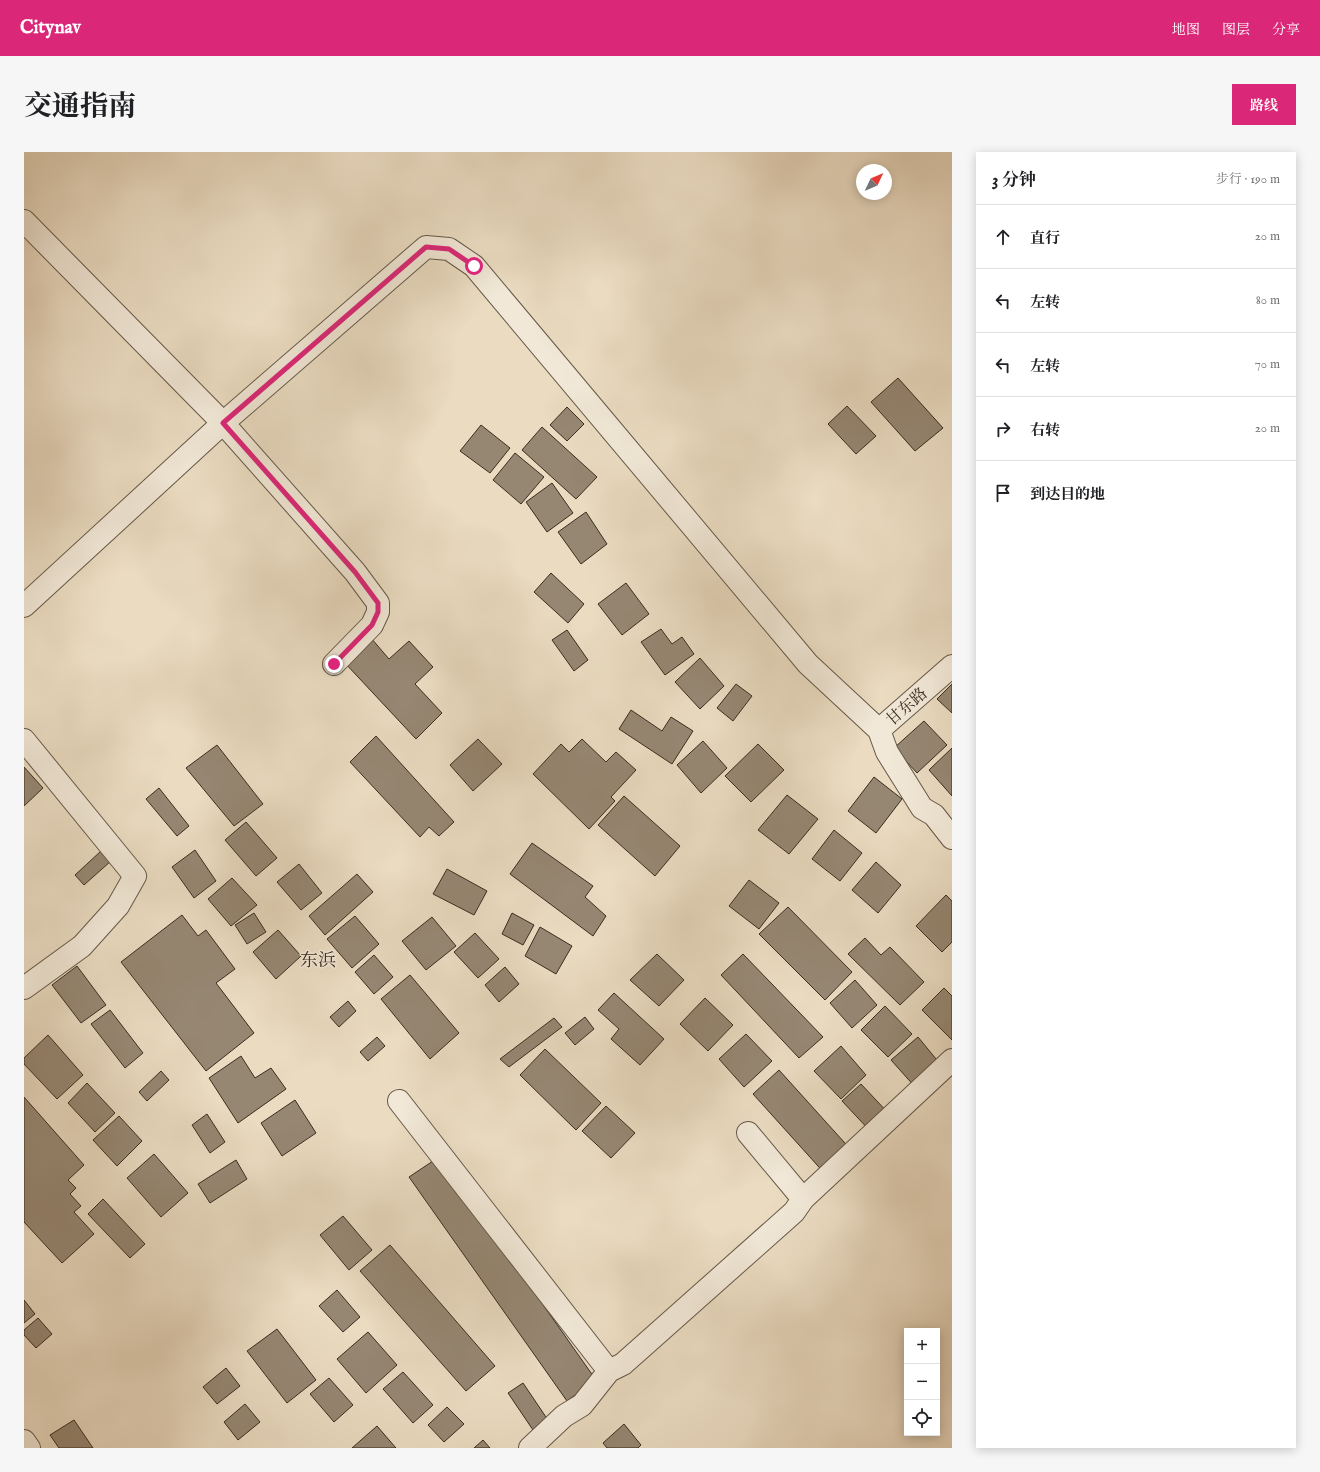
<!DOCTYPE html>
<html lang="zh">
<head>
<meta charset="utf-8">
<style>
	:root { --surface:#fff; --page:#f6f6f6; --text:#202124; --muted:#757577; --line:#e0e0e0; --accent:#db2777 }
	body { margin:0; font-family:"IM FELL English","Noto Serif SC",serif; background:var(--page); color:var(--text) }
	.controls { position:absolute; right:12px; bottom:12px; display:grid; overflow:hidden; border-radius:0px; box-shadow:0 2px 10px #0003 }
	.controls button { width:36px; height:36px; display:grid; place-items:center; padding:0; border:0; border-bottom:1px solid var(--line); background:var(--surface); color:var(--text); font:20px sans-serif }
	.compass { position:absolute; left:832px; top:12px; width:36px; height:36px; border-radius:50%; background:var(--surface); box-shadow:0 2px 10px #0003; rotate:46deg }
	.stop { position:absolute; width:12px; height:12px; margin:-9px; border:3px solid #db2777; border-radius:50%; background:#fff }
	.stop.end { background:#db2777; border-color:#fff; box-shadow:0 1px 4px #0008 }
	.list { margin:0; padding:0; list-style:none }
	h2 { display:flex; justify-content:space-between; align-items:center; height:52px; margin:0; padding:0 16px; font-size:17px }
	h2 small { font-size:13px; font-weight:400; color:var(--muted) }
	.list li { display:grid; grid-template-columns:26px 1fr auto; gap:12px; align-items:center; box-sizing:border-box; height:64px; padding:0 16px; border-top:1px solid var(--line) }
	.list b { display:block; font-size:15px; white-space:nowrap }
	.list em { font-size:13px; font-style:normal; color:var(--muted) }
	.icon { flex:none; width:22px; height:22px; fill:none; stroke:currentColor; stroke-width:2; stroke-linecap:round; stroke-linejoin:round }
	.map { position:relative; flex:none; width:928px; height:1296px; overflow:hidden; border-radius:0px }
	header { display:flex; align-items:center; gap:24px; box-sizing:border-box; height:56px; padding:0 20px; background:var(--accent); color:#fff }
	header strong { font-size:19px }
	nav { display:flex; gap:22px; margin-inline-start:auto; font-size:14px }
	.intro { display:flex; align-items:center; justify-content:space-between; box-sizing:border-box; height:96px; padding:0 24px }
	h1 { margin:0; font-size:28px }
	.button { padding:10px 18px; border-radius:0px; background:var(--accent); color:#fff; font-size:14px; font-weight:700 }
	main { display:flex; gap:24px; padding:0 24px }
	aside { flex:1; background:var(--surface); border-radius:0px; box-shadow:0 2px 10px #0003 }
	.map>svg:first-child { display:block }
</style>
</head>
<body>
<header>
<strong>Citynav</strong>
<nav><a>地图</a><a>图层</a><a>分享</a></nav>
</header>
<div class="intro"><h1>交通指南</h1><a class="button">路线</a></div>
<main>
<div class="map">
<svg width="928" height="1296" viewBox="0 0 928 1296">
	<rect width="100%" height="100%" fill="#eadbc1"/>
	<filter id="stains"><feTurbulence type="fractalNoise" baseFrequency=".005" numOctaves="4"/><feColorMatrix values="0 0 0 0 .2 0 0 0 0 .09 0 0 0 0 .02 0 0 0 .5 -.17"/></filter>
	<radialGradient id="worn" r=".72"><stop offset=".6" stop-color="#630" stop-opacity="0"/><stop offset="1" stop-color="#630" stop-opacity=".3"/></radialGradient>
	<path fill="#968773" stroke="#3a2d1f" d="M874 226 919 276 891 299 847 250Z
		M823 254 852 284 832 302 804 272Z
		M543 255 560 272 543 289 526 273Z
		M457 273 486 296 466 321 436 299Z
		M518 275 573 325 552 347 498 298Z
		M491 301 520 325 497 352 469 328Z
		M528 331 549 361 523 380 502 350Z
		M562 360 583 392 557 412 534 380Z
		M527 421 560 452 544 471 510 440Z
		M602 431 625 462 598 483 574 452Z
		M637 477 648 492 658 485 670 502 641 523 617 490Z
		M543 478 564 508 550 519 528 488Z
		M347 486 365 507 385 489 409 515 391 532 418 561 392 587 320 510Z
		M676 506 700 534 676 557 651 530Z
		M712 532 728 544 709 569 693 556Z
		M928 532V561L913 547Z
		M607 558 638 579 647 565 669 579 648 612 595 577Z
		M900 569 923 593 893 621 870 596Z
		M352 584 430 670 415 684 405 675 396 685 326 610Z
		M454 587 478 612 449 639 426 613Z
		M558 587 582 610 592 600 612 618 587 645 591 649 565 677 509 622 537 592 545 600Z
		M679 589 703 616 677 641 653 613Z
		M734 592 760 618 727 650 701 624Z
		M193 593 239 652 210 674 162 616Z
		M928 596V644L905 618Z
		M0 615 19 636 0 654Z
		M850 625 878 647 852 681 824 659Z
		M135 636 165 674 153 684 122 647Z
		M763 643 794 667 765 702 734 678Z
		M600 644 656 694 631 724 574 673Z
		M222 670 253 706 232 724 201 688Z
		M810 678 838 701 816 729 788 707Z
		M508 691 569 734 561 745 582 764 569 784 486 722Z
		M171 698 192 729 170 746 148 715Z
		M77 699 87 709 60 733 51 723Z
		M852 710 877 733 854 761 828 738Z
		M275 712 298 741 277 758 253 730Z
		M423 717 463 739 450 763 409 742Z
		M333 722 349 740 301 783 285 764Z
		M208 726 233 753 207 774 184 747Z
		M725 728 755 751 735 777 705 754Z
		M922 743 928 749V790L918 800 892 774Z
		M764 755 828 820 801 848 735 782Z
		M230 761 242 780 223 792 211 773Z
		M488 761 510 773 499 793 478 782Z
		M158 763 174 784 182 778 211 817 192 831 230 881 182 919 97 810Z
		M331 764 355 792 328 816 303 787Z
		M408 765 432 794 402 818 378 789Z
		M516 775 548 794 532 822 501 804Z
		M254 778 277 804 252 827 229 800Z
		M451 781 475 807 454 826 430 800Z
		M841 786 857 803 866 795 900 830 876 853 824 802Z
		M633 802 660 828 635 854 606 828Z
		M719 802 799 885 775 906 697 823Z
		M350 803 369 825 350 842 331 820Z
		M53 814 82 853 57 871 28 833Z
		M481 815 495 832 475 850 461 833Z
		M386 823 435 881 406 907 357 847Z
		M831 828 853 853 828 876 806 851Z
		M920 836 928 844V888L898 858Z
		M590 841 640 887 616 913 587 887 595 877 574 858Z
		M681 846 709 873 684 899 656 872Z
		M324 849 332 859 315 875 306 865Z
		M861 854 888 882 864 905 837 878Z
		M86 858 119 901 101 916 67 872Z
		M561 865 570 877 551 893 541 881Z
		M530 866 538 875 485 915 476 907Z
		M722 882 748 909 720 935 695 907Z
		M24 883 59 923 33 947 0 912V906Z
		M353 885 361 894 344 909 336 900Z
		M894 885 917 913 892 936 867 908Z
		M817 894 842 923 817 947 790 919Z
		M521 897 577 951 552 978 496 923Z
		M217 904 231 926 247 916 262 937 214 971 185 926Z
		M755 918 829 1000 803 1024 729 942Z
		M137 919 145 928 123 949 115 940Z
		M63 931 91 961 71 980 44 951Z
		M837 932 867 964 848 981 818 949Z
		M0 945 60 1013 44 1028 52 1036 46 1042 57 1054 50 1060 70 1082 38 1111 0 1070Z
		M271 948 292 981 258 1004 237 971Z
		M582 954 611 981 587 1006 558 979Z
		M183 962 201 990 186 1001 168 973Z
		M95 964 118 989 93 1014 69 988Z
		M130 1002 164 1041 137 1065 103 1026Z
		M415 1005 572 1228 543 1249 385 1025Z
		M212 1008 223 1027 186 1051 174 1032Z
		M79 1047 121 1092 106 1106 64 1062Z
		M319 1064 348 1098 325 1118 296 1083Z
		M366 1093 471 1214 442 1239 336 1119Z
		M313 1138 336 1165 319 1180 295 1154Z
		M0 1148 11 1162 0 1171Z
		M14 1166 28 1182 12 1196 0 1183V1178Z
		M253 1177 292 1228 263 1251 223 1199Z
		M344 1180 373 1213 342 1241 313 1207Z
		M202 1216 216 1234 193 1252 179 1235Z
		M379 1220 409 1253 389 1271 359 1237Z
		M305 1226 329 1253 310 1270 286 1242Z
		M499 1231 524 1268 509 1278 484 1241Z
		M221 1252 236 1270 214 1288 200 1270Z
		M423 1255 440 1272 420 1290 404 1273Z
		M50 1268 69 1296H35L26 1283Z
		M600 1272 617 1293 614 1296H583L579 1291Z
		M353 1274 372 1296H328Z
		M459 1288 466 1296H450Z"/>
	<g fill="none" stroke-linecap="round" stroke-linejoin="round">
		<defs>
			<path id="minor" d="M0 69 199 271 331 420 354 451V460L348 473 310 512
				M0 454 199 271 402 95 425 97 450 114 784 512 855 578 863 600 898 656 910 663 928 686
				M855 578 928 514
				M0 588 111 724 94 754 58 794 0 836
				M375 949 585 1219
				M724 981 779 1047
				M0 1289 5 1296
				M506 1296 540 1264 558 1253 585 1219 599 1212 770 1060 779 1047 928 908"/>
		</defs>
		<use href="#minor" stroke="#665848" stroke-width="24"/>
		<use href="#minor" stroke="#f1e8d7" stroke-width="22"/>
	</g>
	<g fill="none" stroke-linecap="round" stroke-linejoin="round">
		<path stroke="#db2777" stroke-width="5" d="M310 512 348 473 354 460V451L331 420 199 271 402 95 425 97 450 114"/>
	</g>
	<g text-anchor="middle" stroke-width="3" stroke-linejoin="round" paint-order="stroke">
		<g font-size="16" fill="#3a2d1f" stroke="#f1e8d7">
			<text transform="translate(882 554) rotate(-41)" y="6">甘东路</text>
		</g>
		<g font-size="18" fill="#3a2d1f" stroke="#f1e8d7">
			<text x="294" y="814">东浜</text>
		</g>
	</g>
	<rect width="100%" height="100%" filter="url(#stains)"/>
	<rect width="100%" height="100%" fill="url(#worn)"/>
</svg>
<div class="controls">
<button>+</button>
<button>−</button>
<button><svg class="icon" aria-label="locate" viewBox="0 0 24 24"><circle cx="12" cy="12" r="6"/><path d="M12 2v4M12 18v4M2 12h4M18 12h4"/></svg></button>
</div>
<svg class="compass" viewBox="-18 -18 36 36"><path d="M0-13l5 13h-10z" fill="#e53935"/><path d="M0 13l5-13h-10z" fill="#757577"/></svg>
<div class="stop" style="left:450px;top:114px"></div>
<div class="stop end" style="left:310px;top:512px"></div>
</div>
<aside>
<h2>3 分钟<small>步行 · 190 m</small></h2>
<ul class="list">
<li><svg class="icon" aria-label="ahead" viewBox="0 0 24 24"><path d="M12 20V5M6 11l6-6 6 6"/></svg><div><b>直行</b></div><em>20 m</em></li>
<li><svg class="icon" aria-label="left" viewBox="0 0 24 24"><path d="M17 20v-9H6M10 6l-5 5 5 5"/></svg><div><b>左转</b></div><em>80 m</em></li>
<li><svg class="icon" aria-label="left" viewBox="0 0 24 24"><path d="M17 20v-9H6M10 6l-5 5 5 5"/></svg><div><b>左转</b></div><em>70 m</em></li>
<li><svg class="icon" aria-label="right" viewBox="0 0 24 24"><path d="M7 20v-9h11M14 6l5 5-5 5"/></svg><div><b>右转</b></div><em>20 m</em></li>
<li><svg class="icon" aria-label="arrive" viewBox="0 0 24 24"><path d="M6 21V4h12l-3 4 3 4H6"/></svg><div><b>到达目的地</b></div></li>
</ul>
</aside>
</main>
</body>
</html>
